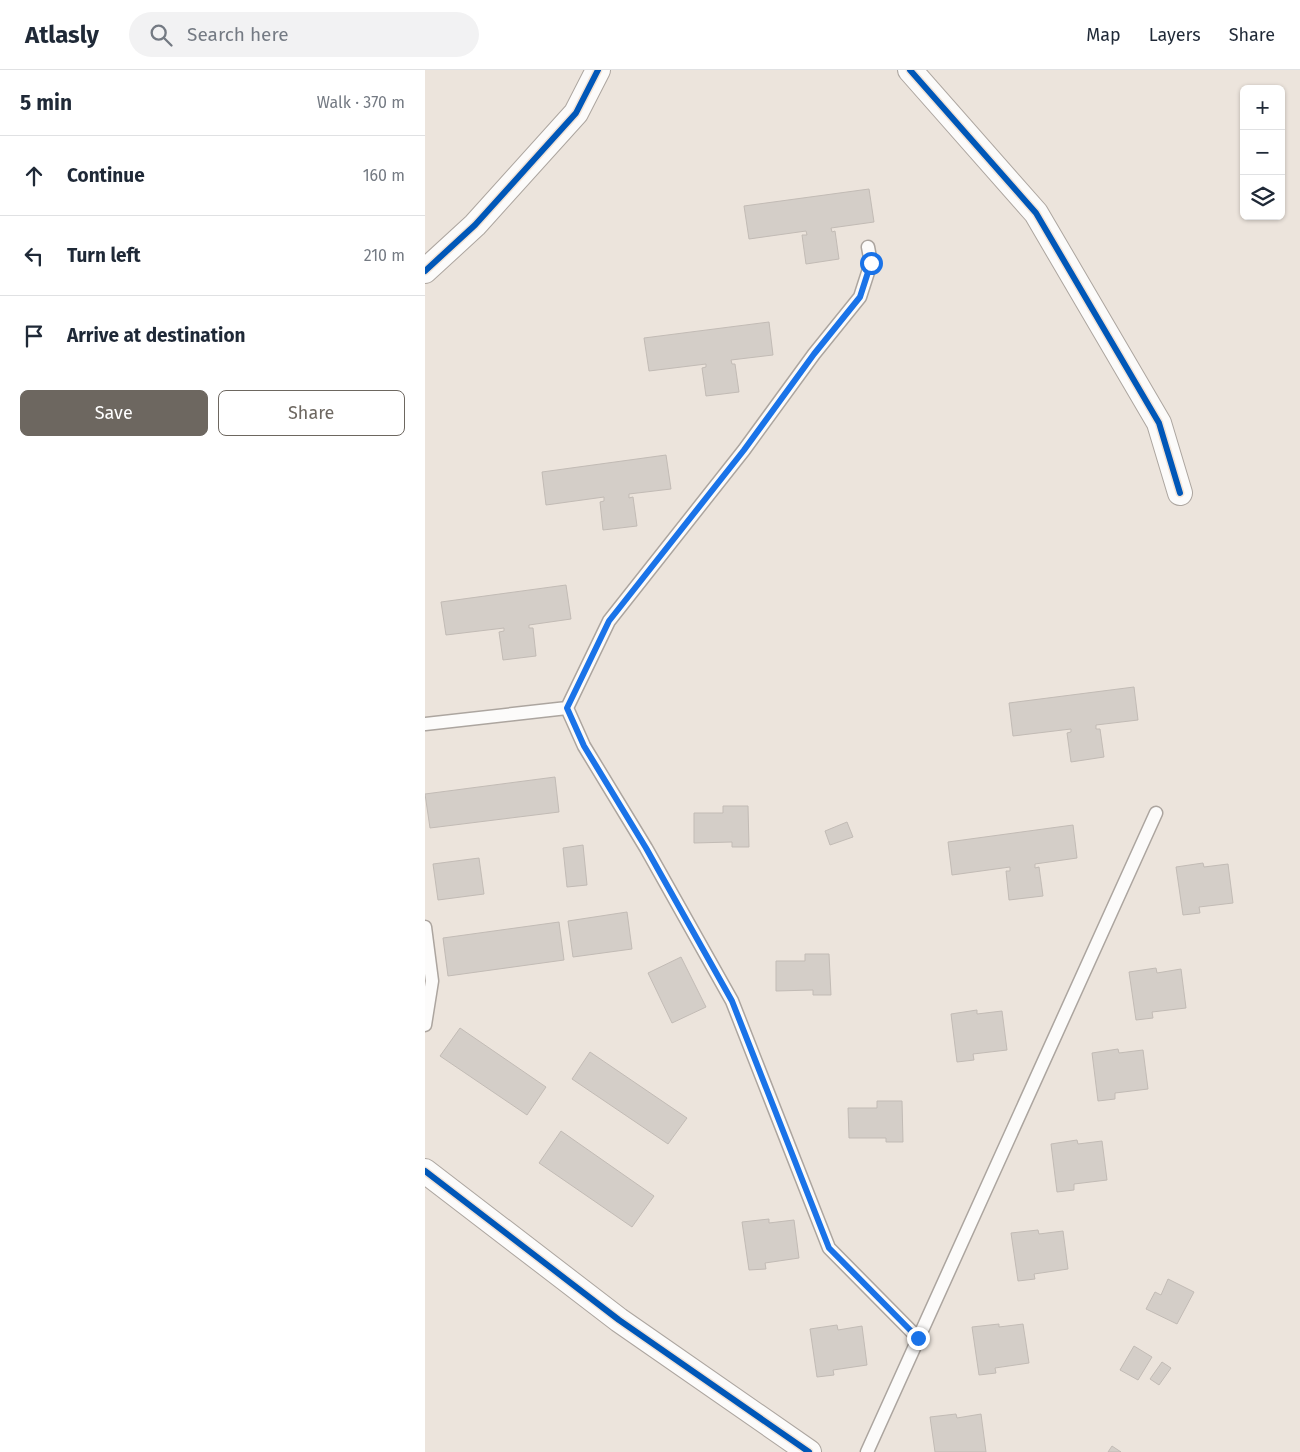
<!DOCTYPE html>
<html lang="en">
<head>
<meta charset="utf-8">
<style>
	:root { --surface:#fff; --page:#f2f2f3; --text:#1f2937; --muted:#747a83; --line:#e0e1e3; --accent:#6d6760 }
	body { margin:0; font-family:"Fira Sans",sans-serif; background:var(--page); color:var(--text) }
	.controls { position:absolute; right:15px; top:15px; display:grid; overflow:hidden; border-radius:8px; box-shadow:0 1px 4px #0004 }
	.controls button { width:45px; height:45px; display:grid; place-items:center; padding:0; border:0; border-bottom:1px solid var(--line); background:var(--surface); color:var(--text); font:25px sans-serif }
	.stop { position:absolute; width:15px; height:15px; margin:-11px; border:4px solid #1a73e8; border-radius:50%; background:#fff }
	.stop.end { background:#1a73e8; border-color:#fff; box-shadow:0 1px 5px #0008 }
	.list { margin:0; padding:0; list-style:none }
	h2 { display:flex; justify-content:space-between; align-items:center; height:65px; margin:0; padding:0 20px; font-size:21px }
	h2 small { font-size:16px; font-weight:400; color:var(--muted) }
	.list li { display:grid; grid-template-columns:32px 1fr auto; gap:15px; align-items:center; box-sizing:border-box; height:80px; padding:0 20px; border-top:1px solid var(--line) }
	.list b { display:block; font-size:19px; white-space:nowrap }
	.list em { font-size:16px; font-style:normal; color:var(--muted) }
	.actions { display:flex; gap:10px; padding:15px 20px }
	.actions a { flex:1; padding:11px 0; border:1px solid var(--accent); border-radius:8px; text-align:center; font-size:18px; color:var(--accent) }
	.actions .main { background:var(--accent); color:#fff }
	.icon { flex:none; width:28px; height:28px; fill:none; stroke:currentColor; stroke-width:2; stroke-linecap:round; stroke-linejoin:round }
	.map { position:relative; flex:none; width:875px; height:1382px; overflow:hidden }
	header { display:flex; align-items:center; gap:30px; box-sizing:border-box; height:70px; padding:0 25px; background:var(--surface); border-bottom:1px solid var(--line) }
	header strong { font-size:24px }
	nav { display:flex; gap:28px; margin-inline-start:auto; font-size:18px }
	.search { width:350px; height:45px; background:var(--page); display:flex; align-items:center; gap:12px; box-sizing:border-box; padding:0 18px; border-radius:28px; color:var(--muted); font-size:19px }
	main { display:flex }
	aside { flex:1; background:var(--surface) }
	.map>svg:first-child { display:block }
</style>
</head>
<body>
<header>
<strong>Atlasly</strong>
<div class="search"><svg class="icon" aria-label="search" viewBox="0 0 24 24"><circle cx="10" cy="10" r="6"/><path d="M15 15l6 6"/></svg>Search here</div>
<nav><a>Map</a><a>Layers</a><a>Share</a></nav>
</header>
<main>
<aside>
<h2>5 min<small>Walk · 370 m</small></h2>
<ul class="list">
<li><svg class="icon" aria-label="ahead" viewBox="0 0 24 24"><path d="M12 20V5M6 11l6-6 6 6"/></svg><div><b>Continue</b></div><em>160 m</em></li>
<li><svg class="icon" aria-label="left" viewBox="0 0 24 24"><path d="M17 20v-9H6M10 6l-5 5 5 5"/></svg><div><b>Turn left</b></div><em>210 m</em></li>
<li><svg class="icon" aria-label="arrive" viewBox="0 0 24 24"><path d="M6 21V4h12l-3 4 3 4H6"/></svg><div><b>Arrive at destination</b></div></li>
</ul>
<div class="actions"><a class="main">Save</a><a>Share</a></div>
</aside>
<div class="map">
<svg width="875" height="1382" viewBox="0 0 875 1382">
	<rect width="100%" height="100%" fill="#ece4dc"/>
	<path fill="#d4cec8" stroke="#c2bbb5" d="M444 119 449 152 406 158 407 162 410 161 414 189 381 194 377 165H382L381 161 324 169 319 136Z
		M344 252 348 285 306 290 307 294H310L314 322 281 326 277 298 281 297V294L224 301 219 268Z
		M241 385 246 419 204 424V428L208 427 212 456 178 460 175 432 179 431V427L121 435 117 402Z
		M141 515 146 549 104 555V558H108L111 586 78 590 74 562 79 561V558L21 565 16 532Z
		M709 617 713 650 671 655V659H675L679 687 646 692 642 663 646 662V659L588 666 584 633Z
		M130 707 134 742 5 758 0 724Z
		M298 736H323L324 777H307V772L269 773V743H298Z
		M422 752 428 767 405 775 400 761Z
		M648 755 652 788 610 794V798L614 797 618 826 584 830 581 801H585V797L527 805 523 772Z
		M158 775 162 815 142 817 138 778Z
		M54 788 59 824 13 830 8 794Z
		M778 793 779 797 803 794 808 833 774 837 775 843 758 845 751 797Z
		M202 842 207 879 148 887 143 851Z
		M134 852 139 890 23 906 18 868Z
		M380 884H404L406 925H388V920L351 921V891H380Z
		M256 887 281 937 247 953 223 903Z
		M731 898 732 903 756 899 761 938 727 942 728 948 711 950 704 902Z
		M552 940V944L577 941 582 980 548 984 549 990 532 992 526 944Z
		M35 958 121 1017 102 1045 15 986Z
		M693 979 694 983 718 980 723 1019 690 1023V1029L673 1031 667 983Z
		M165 982 262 1048 243 1074 147 1009Z
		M452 1031H477L478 1072H461V1068H424L423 1038H452Z
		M136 1061 229 1126 207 1157 114 1093Z
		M652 1070 653 1074 677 1071 682 1110 649 1114V1120L632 1122 626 1074Z
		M344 1149V1153L369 1150 374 1188 340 1193 341 1199 324 1200 317 1152Z
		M613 1160 614 1164 638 1161 643 1199 609 1204 610 1209 593 1211 586 1163Z
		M743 1209 769 1222 752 1254 721 1239 730 1222 736 1225Z
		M574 1254V1257L598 1254 604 1293 570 1298 571 1303 554 1305 547 1257Z
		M412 1255 413 1260 437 1256 442 1295 408 1300 409 1305 392 1307 385 1259Z
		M709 1276 727 1287 713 1310 695 1300Z
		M737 1292 746 1298 734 1315 725 1309Z
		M531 1344 532 1348 556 1344 561 1382H510L505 1347Z
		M687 1376 696 1382H683Z"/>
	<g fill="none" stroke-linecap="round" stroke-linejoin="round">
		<defs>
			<path id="service" d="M443 177 446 193 435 227 389 284 319 380 184 551 142 638 159 676 221 778 307 931 404 1178 493 1268
				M0 654 142 638
				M0 857 7 911 0 955
				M442 1382 731 743"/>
			<path id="minor" d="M485 0 611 143 734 353 755 423
				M0 201 50 155 151 43 173 0
				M0 1101 194 1250 384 1382"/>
		</defs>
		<use href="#service" stroke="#aca59f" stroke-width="15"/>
		<use href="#minor" stroke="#aca59f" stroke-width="26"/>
		<use href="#service" stroke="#fcfbfa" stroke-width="12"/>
		<use href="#minor" stroke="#fcfbfa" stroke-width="24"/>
		<defs>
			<path id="cycleway" d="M485 0 611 143 734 353 755 423
				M0 201 50 155 151 43 173 0
				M0 1101 194 1250 384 1382"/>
		</defs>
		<use href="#cycleway" stroke="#f2e3d6" stroke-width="9"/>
		<use href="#cycleway" stroke="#0057b8" stroke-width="6"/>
	</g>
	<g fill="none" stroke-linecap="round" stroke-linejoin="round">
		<path stroke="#1a73e8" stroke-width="6" d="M446 193 435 227 389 284 319 380 184 551 142 638 159 676 221 778 307 931 404 1178 493 1268"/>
	</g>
</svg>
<div class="controls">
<button>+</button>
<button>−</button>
<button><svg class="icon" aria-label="layers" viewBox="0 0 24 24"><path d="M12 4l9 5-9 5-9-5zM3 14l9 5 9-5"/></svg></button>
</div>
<div class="stop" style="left:446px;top:193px"></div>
<div class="stop end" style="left:493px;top:1268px"></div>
</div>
</main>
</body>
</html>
